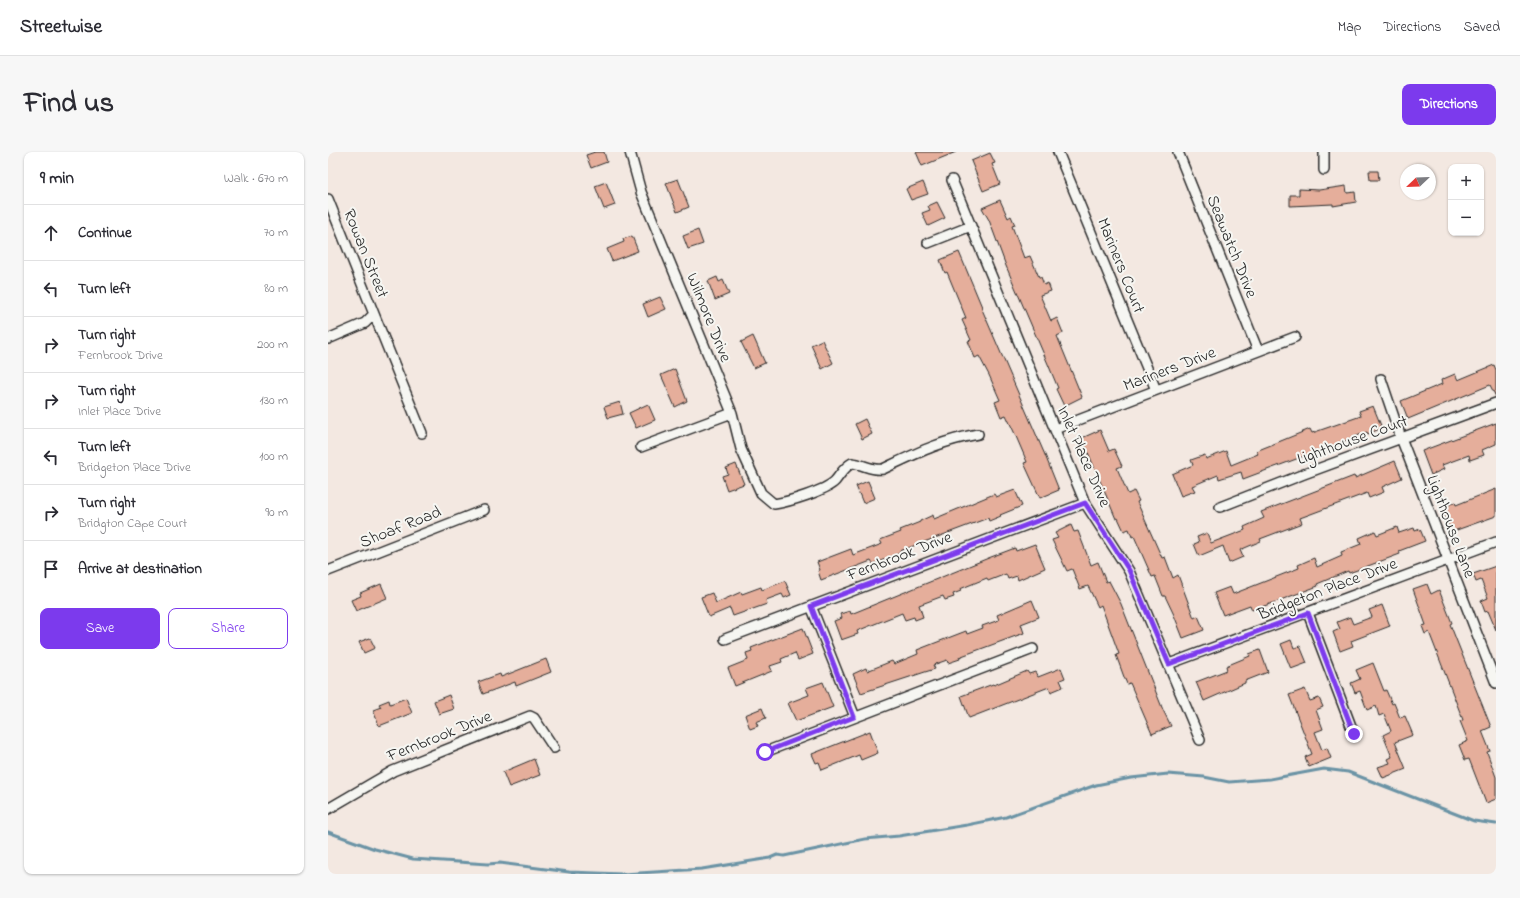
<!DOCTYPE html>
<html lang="en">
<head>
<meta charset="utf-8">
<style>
	:root { --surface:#fff; --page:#f7f7f7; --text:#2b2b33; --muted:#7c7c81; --line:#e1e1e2; --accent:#7c3aed }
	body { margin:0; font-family:"Indie Flower",sans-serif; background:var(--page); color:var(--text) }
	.controls { position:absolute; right:12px; top:12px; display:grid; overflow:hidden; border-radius:8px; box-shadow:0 1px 3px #0004 }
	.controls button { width:36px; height:36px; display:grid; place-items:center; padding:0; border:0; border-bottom:1px solid var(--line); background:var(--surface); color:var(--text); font:20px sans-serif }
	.compass { position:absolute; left:1072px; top:12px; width:36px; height:36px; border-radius:50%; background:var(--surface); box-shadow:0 1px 3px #0004; rotate:247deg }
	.stop { position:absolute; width:12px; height:12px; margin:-9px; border:3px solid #7c3aed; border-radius:50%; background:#fff }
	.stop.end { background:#7c3aed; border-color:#fff; box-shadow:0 1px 4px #0008 }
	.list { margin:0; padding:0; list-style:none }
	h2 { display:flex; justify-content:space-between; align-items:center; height:52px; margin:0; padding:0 16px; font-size:17px }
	h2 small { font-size:13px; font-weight:400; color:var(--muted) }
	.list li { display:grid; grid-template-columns:26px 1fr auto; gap:12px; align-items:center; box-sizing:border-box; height:56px; padding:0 16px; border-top:1px solid var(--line) }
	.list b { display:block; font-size:15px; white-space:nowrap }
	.list p { margin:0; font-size:13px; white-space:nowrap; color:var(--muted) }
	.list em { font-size:13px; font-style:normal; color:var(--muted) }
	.actions { display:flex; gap:8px; padding:12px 16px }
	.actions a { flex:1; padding:9px 0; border:1px solid var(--accent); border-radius:8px; text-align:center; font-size:14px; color:var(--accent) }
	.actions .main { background:var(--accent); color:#fff }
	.icon { flex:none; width:22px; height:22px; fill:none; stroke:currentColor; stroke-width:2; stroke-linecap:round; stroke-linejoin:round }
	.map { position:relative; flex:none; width:1168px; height:722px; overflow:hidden; border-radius:8px }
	header { display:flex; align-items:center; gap:24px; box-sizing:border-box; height:56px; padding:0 20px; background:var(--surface); border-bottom:1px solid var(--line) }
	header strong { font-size:19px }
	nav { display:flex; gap:22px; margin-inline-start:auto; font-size:14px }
	.intro { display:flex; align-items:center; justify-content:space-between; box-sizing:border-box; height:96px; padding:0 24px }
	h1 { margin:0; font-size:28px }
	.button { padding:10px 18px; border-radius:8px; background:var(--accent); color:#fff; font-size:14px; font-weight:700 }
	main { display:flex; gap:24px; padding:0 24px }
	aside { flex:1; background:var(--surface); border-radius:8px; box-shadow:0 1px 3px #0004 }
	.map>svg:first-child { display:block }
</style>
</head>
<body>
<header>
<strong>Streetwise</strong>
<nav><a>Map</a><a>Directions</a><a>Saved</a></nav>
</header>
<div class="intro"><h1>Find us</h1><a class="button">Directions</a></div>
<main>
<aside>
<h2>9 min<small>Walk · 670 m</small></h2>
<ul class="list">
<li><svg class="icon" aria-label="ahead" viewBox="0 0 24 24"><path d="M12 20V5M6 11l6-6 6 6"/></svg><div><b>Continue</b></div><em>70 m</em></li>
<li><svg class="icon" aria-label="left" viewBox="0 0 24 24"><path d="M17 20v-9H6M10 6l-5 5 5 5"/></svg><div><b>Turn left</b></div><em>80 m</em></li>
<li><svg class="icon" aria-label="right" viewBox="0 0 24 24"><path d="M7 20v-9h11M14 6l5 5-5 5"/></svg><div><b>Turn right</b><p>Fernbrook Drive</p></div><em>200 m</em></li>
<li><svg class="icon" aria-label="right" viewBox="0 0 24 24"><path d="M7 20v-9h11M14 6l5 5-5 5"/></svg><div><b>Turn right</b><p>Inlet Place Drive</p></div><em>130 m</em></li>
<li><svg class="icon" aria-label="left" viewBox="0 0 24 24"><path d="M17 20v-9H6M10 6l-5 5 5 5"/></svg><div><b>Turn left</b><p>Bridgeton Place Drive</p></div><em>100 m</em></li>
<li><svg class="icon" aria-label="right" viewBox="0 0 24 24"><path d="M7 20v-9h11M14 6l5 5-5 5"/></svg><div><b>Turn right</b><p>Bridgton Cape Court</p></div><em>90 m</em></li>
<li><svg class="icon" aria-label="arrive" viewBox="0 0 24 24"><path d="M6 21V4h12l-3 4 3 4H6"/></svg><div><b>Arrive at destination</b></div></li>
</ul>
<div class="actions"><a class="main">Save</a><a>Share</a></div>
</aside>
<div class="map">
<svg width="1168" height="722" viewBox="0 0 1168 722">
	<rect width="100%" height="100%" fill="#f3e8e1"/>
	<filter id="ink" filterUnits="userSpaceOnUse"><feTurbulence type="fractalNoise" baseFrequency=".025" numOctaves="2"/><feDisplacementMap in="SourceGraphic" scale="8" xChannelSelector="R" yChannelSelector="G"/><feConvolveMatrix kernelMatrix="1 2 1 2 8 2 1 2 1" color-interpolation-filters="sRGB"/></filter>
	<g filter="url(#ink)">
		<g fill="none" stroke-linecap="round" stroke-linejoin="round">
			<path stroke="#6b93a5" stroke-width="3" d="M0 680 47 697 85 707 160 712 172 711 241 720 295 722 374 717 442 706 449 703 456 704 537 687 571 684 639 673 678 665 768 633 803 626 840 622 876 625 901 630 942 627 996 617 1020 620 1146 669 1168 672"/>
		</g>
		<path fill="#e5ae9b" stroke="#2b2b2b" d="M267 0H276L279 10 263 16 258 3Z
			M588 0H628L594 14Z
			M662 1 667 11 664 12 672 32 655 39 643 9Z
			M1041 19H1050L1051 28H1042Z
			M350 27 361 55 349 60 338 31Z
			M278 30 287 53 276 57 267 34Z
			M595 30 600 42 583 48 578 37Z
			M1018 34 1019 41 1027 40 1028 50 1005 54V52L962 54V43H971V37L991 38Z
			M672 48 680 66 683 64 687 73 684 74 696 106 702 104 711 125H713L716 133 720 131 723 139 712 143 723 169 729 166 735 181 729 184 754 245 736 254 728 237 730 236 720 212 678 114 661 68 654 56Z
			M609 50 617 66 600 74 594 61 602 58 600 54Z
			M370 78 375 92 360 97 355 84Z
			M304 84 310 99 284 109 279 97 296 90 295 87Z
			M631 100 654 155H653L717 303 731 338 712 346 696 311 699 310 687 282 678 263 673 265 667 250 672 248 661 223 651 204 647 206 640 189 643 188 634 168 638 166 619 120 617 121 612 108Z
			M389 125 391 130 395 128 401 142 387 148 380 129Z
			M332 145 338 157 320 165 315 152Z
			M425 184 437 211 426 216 413 190Z
			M494 188 505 211 494 217 483 193Z
			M1166 213 1168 218V245L1162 233 1080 267 1073 249 1114 232 1113 228 1127 222 1130 228Z
			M347 217 359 249 347 255 333 223Z
			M292 250 295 262 280 266 276 255Z
			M320 252 327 268 308 276 301 261Z
			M1045 254 1054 276 1040 282 1039 280 1011 291 1012 292 999 298 988 302 987 300 915 327 913 320 891 327 890 323 864 334 867 339 853 344 844 322 865 313 863 308 877 303 878 307 898 299 903 313 930 302 928 299 943 293 982 277 984 281 1033 264 1031 259Z
			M537 267 544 282 534 287 527 272Z
			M1168 271V292L1154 298 1156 303 1142 308 1141 303 1114 313 1116 317 1103 323 1094 299Z
			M772 278 781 299 786 297 794 314 789 316 800 342 806 339 811 349 809 350 834 406 837 405 845 426 850 423 866 466 870 464 876 478 855 486 846 463 837 444H835L827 424 824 425 806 384 804 385 801 377 796 379 790 366 788 367 754 286Z
			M1067 309 1074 326 1054 335 1056 340 1041 346 1039 341 972 366 974 371 932 387 933 389 912 398 915 405 901 411 895 394 871 404 866 392 871 390 869 385 879 381 883 391 917 378 916 375 936 366 933 360 1026 324 1027 326Z
			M408 312 416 332 399 338 394 324 400 322 398 316Z
			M540 329 547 346 535 351 528 334Z
			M1168 337V364L1123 380 1113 356 1127 350 1128 353Z
			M687 338 694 354 672 363 673 364 661 369 660 366 572 399V401L545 412 543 409 493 428 490 419 492 418 489 410 523 397 525 403 554 392 552 388 573 380 572 378 592 370V369L605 363 606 367 666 342 668 345Z
			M743 373 746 380 750 379 763 413 770 410 778 430 781 429 793 452 835 558 843 574 824 582 802 531 799 532 796 525 788 503 791 502 773 453 770 455 760 434 752 437 744 417 739 419 724 388 730 386 727 381Z
			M1069 375 1071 381 1086 376 1087 379 1092 377 1097 389 1071 399 1072 402 1021 421 1020 419 989 432 990 434 939 453 924 458 922 453 895 463 886 441 902 435 905 442 971 416 970 413 986 406 989 415 1014 404 1013 400 1033 392 1031 386 1047 379 1049 383Z
			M707 392 717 416 690 428 689 424 680 427 678 422 660 429 659 426 632 437 633 439 625 442 626 445 617 448 615 444 591 453 595 465 587 468 586 465 577 468 574 461 529 479 530 482 513 488 506 469 514 466 512 462 522 459 523 462 663 405 687 396 688 399Z
			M1168 414V478L1160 459 1157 460 1153 449 1160 446 1153 428 1148 430 1145 422Z
			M457 429 463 443 456 446 454 442 438 448 439 452 405 464 402 456 381 465 373 445 384 441 388 451 413 440 414 442 433 435 434 438Z
			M53 432 59 446 28 459 23 448 33 444 32 441Z
			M1099 432 1103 442 1111 438 1124 471 1122 472 1163 575 1154 579 1162 599 1159 600 1168 625V647L1158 651 1141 607 1137 608 1131 593 1140 589 1132 569 1135 568 1101 480 1097 482 1094 474 1098 473 1085 437Z
			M704 448 711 465 693 472 696 481 631 505 632 507 620 511 619 508 605 513 607 517 597 520 533 541 525 522 538 516 539 519 564 509 566 512 590 502 589 498 638 479 639 482 655 476 654 474 671 468 669 463Z
			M1054 453 1062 474 1023 489 1025 494 1012 499 1005 480 1012 477 1009 470 1022 465 1025 472 1044 465 1041 458Z
			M475 476 485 502 470 508 467 501 453 507 454 510 442 514 444 519 407 534 400 516 420 508 418 501 424 499 423 496Z
			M42 486 47 496 36 501 31 490Z
			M963 488 966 496 972 494 979 511 963 517 953 492Z
			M932 498 940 520 917 529V531L876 549 868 530 899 518 898 514 922 504 921 502Z
			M218 507 223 520 188 534 187 530 155 542 150 530 172 522 173 525Z
			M1045 511 1056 539 1058 538 1064 552 1066 551 1072 566 1077 564 1085 583 1067 590 1078 617 1055 626 1050 615 1062 611 1060 607 1064 605 1055 583 1063 579 1056 562 1051 564 1048 554 1039 558 1032 539 1027 541 1023 531 1032 527 1028 518Z
			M733 516 737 526 732 528 735 535 723 540 721 535 641 566 633 544 665 532 666 533 699 519 701 522 707 520 710 525Z
			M495 530 505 555 468 569 460 551 481 543 478 536Z
			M977 537 982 549 991 546 995 555 988 558 995 577 987 580 994 598 999 596 1003 606 981 615 977 605 984 602 961 543Z
			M121 543 126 557 111 562 106 549Z
			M78 546 84 561 51 574 45 558 53 555 51 552 61 548 62 552Z
			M434 556 438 566 428 570 430 574 422 577 417 563Z
			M542 579 550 601 533 608 531 603 494 618 491 610 488 611 484 602Z
			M206 607 212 623 181 635 175 620Z"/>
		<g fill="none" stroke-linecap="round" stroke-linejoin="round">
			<defs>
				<path id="minor" d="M302 0 313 40 404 261 413 297 433 341 446 352C460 350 497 339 507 329 513 322 515 316 524 311 535 312 544 319 555 317 589 301 612 289 650 282
					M730 0 828 238
					M850 0 930 199
					M996 0V18
					M624 28 757 351 801 419 872 588
					M0 47 46 162 37 171 0 187
					M600 91 643 74
					M46 162 94 281
					M1053 227 1073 286 1168 531
					M727 277 967 185
					M313 295 404 261
					M892 355 976 322 1168 251
					M0 419 156 358
					M483 454 527 565
					M980 461 1026 582
					M397 487 757 351
					M841 512 1168 390
					M437 600 705 497
					M0 657 65 619 202 564 206 566 226 596"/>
			</defs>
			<use href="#minor" stroke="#2b2b2b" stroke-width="12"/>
			<use href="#minor" stroke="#f6f6f2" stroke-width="9"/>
		</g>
	</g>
	<g fill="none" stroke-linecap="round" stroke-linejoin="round" filter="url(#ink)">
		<path stroke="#7c3aed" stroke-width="5" d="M437 600 526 565 483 454 757 351 801 418 841 512 980 461 1026 582"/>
	</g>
	<g text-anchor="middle" stroke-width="4" stroke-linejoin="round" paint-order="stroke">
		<g font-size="17" fill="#2b2b2b" stroke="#f6f6f2">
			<text transform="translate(905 94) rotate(68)" y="6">Seawatch Drive</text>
			<text transform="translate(39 101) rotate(68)" y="6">Rowan Street</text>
			<text transform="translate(794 113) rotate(68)" y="6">Mariners Court</text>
			<text transform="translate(382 165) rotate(68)" y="6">Wilmore Drive</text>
			<text transform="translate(841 216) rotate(-21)" y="6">Mariners Drive</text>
			<text transform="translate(1024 287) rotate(-20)" y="6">Lighthouse Court</text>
			<text transform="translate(757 304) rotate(66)" y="6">Inlet Place Drive</text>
			<text transform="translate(72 374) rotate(-22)" y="6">Shoaf Road</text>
			<text transform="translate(1124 374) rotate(69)" y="6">Lighthouse Lane</text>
			<text transform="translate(571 403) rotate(-21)" y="6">Fernbrook Drive</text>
			<text transform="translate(999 436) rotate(-21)" y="6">Bridgeton Place Drive</text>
			<text transform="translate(111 583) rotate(-22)" y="6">Fernbrook Drive</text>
		</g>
	</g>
</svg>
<div class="controls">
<button>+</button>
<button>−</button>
</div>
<svg class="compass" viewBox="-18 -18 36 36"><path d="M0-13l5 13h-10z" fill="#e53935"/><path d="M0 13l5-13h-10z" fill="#7c7c81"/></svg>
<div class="stop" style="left:437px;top:600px"></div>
<div class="stop end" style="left:1026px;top:582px"></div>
</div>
</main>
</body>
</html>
